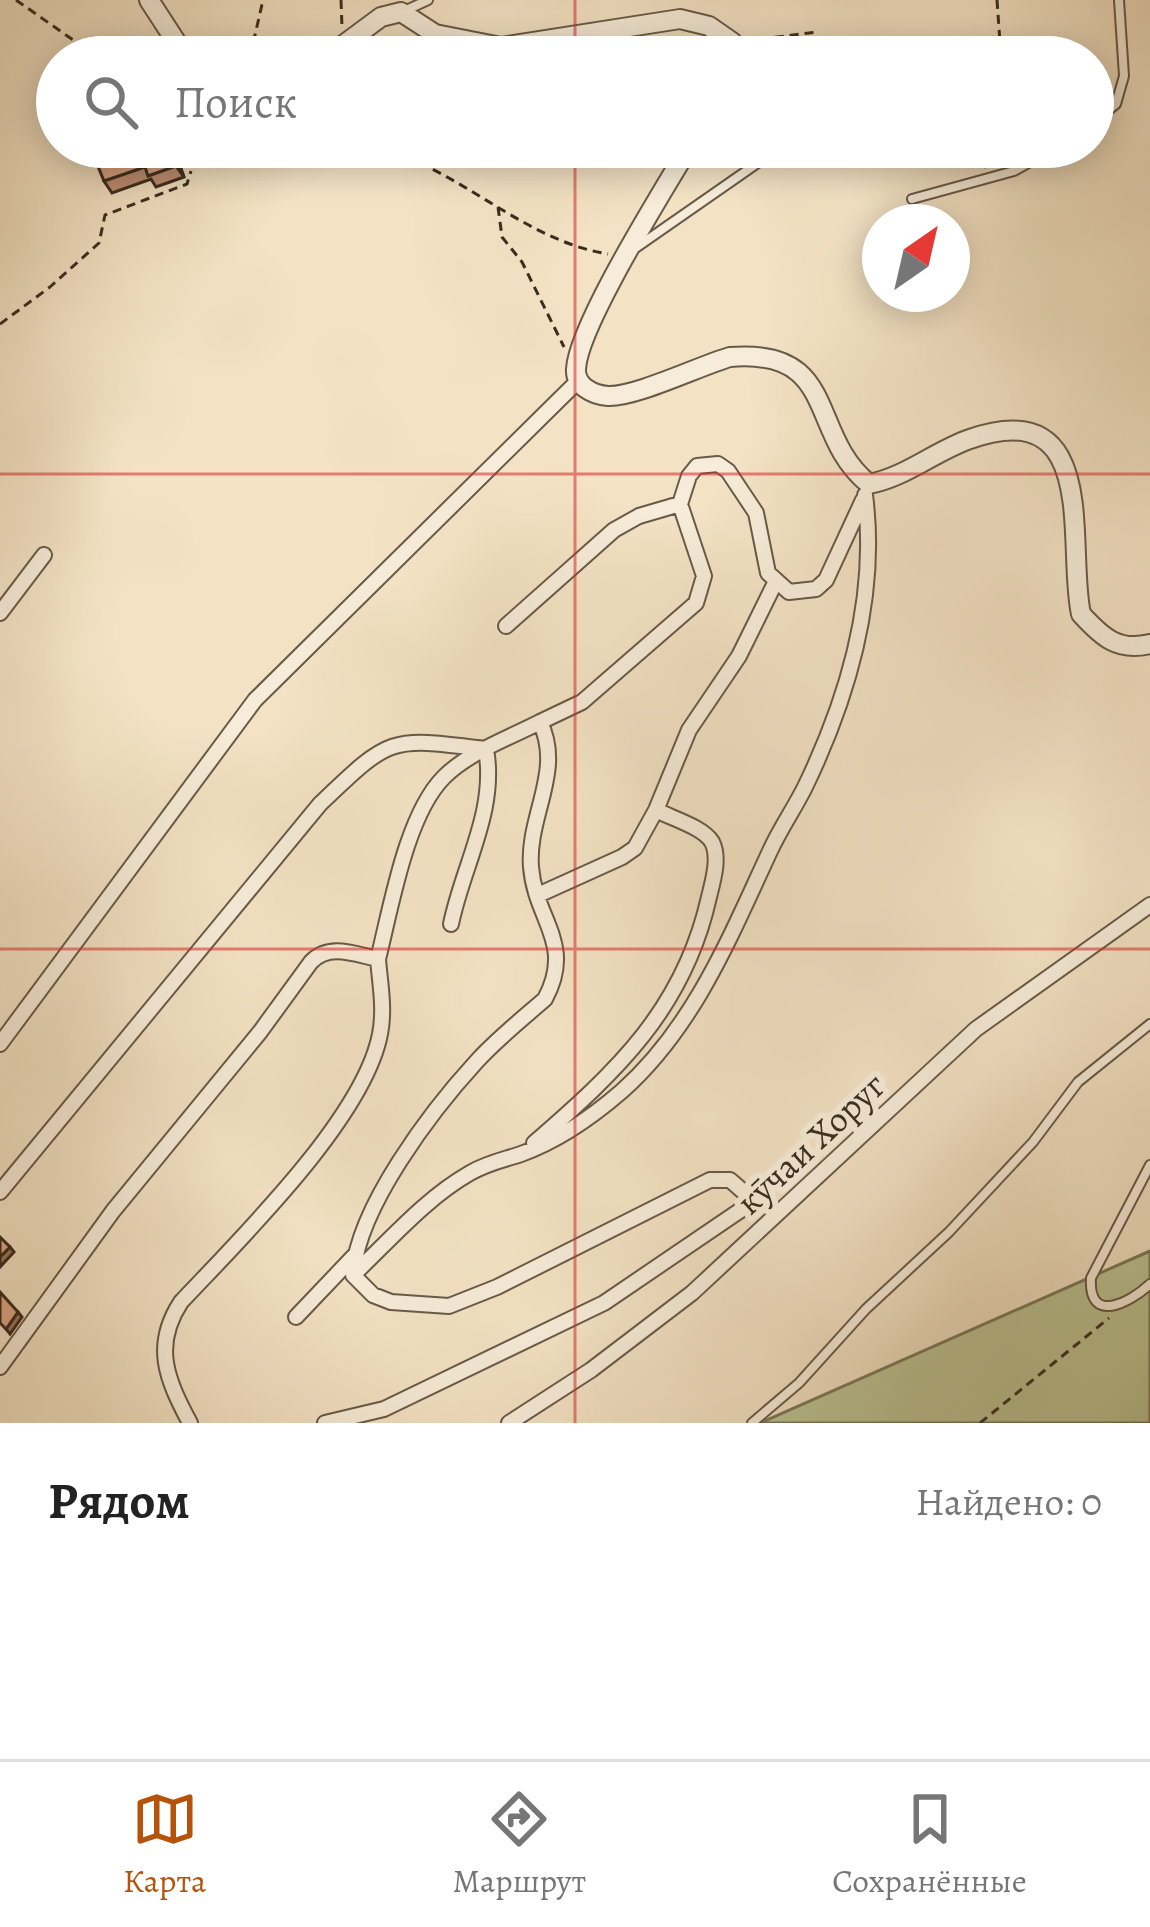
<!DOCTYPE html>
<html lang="ru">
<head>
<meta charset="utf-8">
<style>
	:root { --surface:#fff; --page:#f2f2f2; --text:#222; --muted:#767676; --line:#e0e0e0; --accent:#b45309 }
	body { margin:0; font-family:Alegreya,serif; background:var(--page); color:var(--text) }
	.compass { position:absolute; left:862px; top:204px; width:108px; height:108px; border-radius:50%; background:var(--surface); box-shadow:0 6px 30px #0003; rotate:34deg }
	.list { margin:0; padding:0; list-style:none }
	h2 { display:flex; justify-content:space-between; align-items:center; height:156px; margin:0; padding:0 48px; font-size:51px }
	h2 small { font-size:39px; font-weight:400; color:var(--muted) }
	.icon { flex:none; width:66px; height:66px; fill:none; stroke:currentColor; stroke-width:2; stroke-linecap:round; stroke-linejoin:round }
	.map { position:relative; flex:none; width:1150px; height:1423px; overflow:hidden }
	.search { position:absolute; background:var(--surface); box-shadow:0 6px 30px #0003; left:36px; right:36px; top:36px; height:132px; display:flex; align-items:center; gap:30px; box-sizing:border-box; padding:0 42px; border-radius:66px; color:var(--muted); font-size:45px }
	.sheet { height:336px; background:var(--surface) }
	nav { display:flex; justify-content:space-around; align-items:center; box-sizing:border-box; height:168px; border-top:3px solid var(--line); background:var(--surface); font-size:33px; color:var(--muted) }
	nav a { display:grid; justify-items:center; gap:6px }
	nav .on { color:var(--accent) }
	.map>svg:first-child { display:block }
</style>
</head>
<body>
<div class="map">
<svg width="1150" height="1423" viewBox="0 0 1150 1423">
	<rect width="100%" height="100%" fill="#f3e2c4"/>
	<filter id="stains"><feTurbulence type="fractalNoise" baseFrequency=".00167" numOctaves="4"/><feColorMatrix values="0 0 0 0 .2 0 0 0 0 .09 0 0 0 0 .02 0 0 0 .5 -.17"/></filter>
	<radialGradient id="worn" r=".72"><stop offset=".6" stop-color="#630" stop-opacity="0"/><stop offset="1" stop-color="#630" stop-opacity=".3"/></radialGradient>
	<path fill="#bbc394" stroke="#7a7859" stroke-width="3" d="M1150 1251V1423H760Z"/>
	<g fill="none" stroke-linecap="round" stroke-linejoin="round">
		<defs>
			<path id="service" d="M402 12 428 0
				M1093 123 1116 104 1124 76 1119 0
				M912 199 1014 171 1057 147
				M637 247 762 160 792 147
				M1150 1165 1091 1278C1088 1325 1130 1303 1150 1284
				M752 1423 799 1383 866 1309 949 1232 1033 1142 1078 1082 1150 1024"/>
			<path id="minor" d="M186 158 207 147
				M0 613 44 555
				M506 626 614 530 639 516 680 504
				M540 722 582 702 696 603 704 576 680 504 689 476 697 466 718 464 728 471 756 513 768 573 789 592 816 589 826 580 863 500
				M538 895 622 857 635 848 656 810 689 730 739 656 775 583
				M0 1044 255 700 578 381
				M534 1143C617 1071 684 1009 709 897 713 881 720 857 712 842 703 827 671 818 656 810
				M0 1192 320 804C391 736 389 737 486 749 497 811 463 865 451 924
				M353 1275C390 1240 426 1198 470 1173 487 1163 503 1160 521 1154 558 1141 592 1117 622 1091 694 1027 730 937 770 851 780 829 794 809 805 787 848 698 878 595 865 495
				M296 1317 354 1256
				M0 1367 113 1211 260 1032 311 962C329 943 354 954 378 959 380 984 385 1009 380 1034 364 1118 240 1239 181 1302 152 1346 167 1380 190 1423
				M325 1423 384 1409 604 1303 754 1201 730 1180H710L497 1287 449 1306 391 1302 373 1295 353 1275C357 1208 432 1110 477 1061 497 1039 522 1019 545 999 575 943 535 920 531 867 527 816 564 771 540 722 509 738 469 752 444 777 406 815 391 908 378 959
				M509 1423 591 1370 692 1293 976 1029 1150 905"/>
			<path id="tertiary" d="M149 0 186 57
				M327 57 381 17 401 12 435 34 501 47 680 19 709 26 732 42V57
				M689 147C663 191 578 326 576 369 575 386 593 395 608 396 636 397 699 366 730 357 840 348 807 434 869 484 906 477 935 451 970 439 1102 393 1066 546 1081 614 1102 637 1118 652 1150 644"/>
		</defs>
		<use href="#service" stroke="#685a48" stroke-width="12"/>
		<use href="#minor" stroke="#685a48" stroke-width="18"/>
		<use href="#tertiary" stroke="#685a48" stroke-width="22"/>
		<path stroke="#3a2d1e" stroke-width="3" stroke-dasharray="9 6" stroke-linecap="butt" d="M16 0 86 49 118 57
			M341 0 342 27
			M997 0 1001 57
			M745 41 817 32
			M250 57 263 0
			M286 147C333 154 379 144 424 165 485 194 539 243 608 254
			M984 168 995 147
			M498 207 502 237 522 262 564 347
			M0 324 50 287 99 243 105 215 187 184 191 171
			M980 1423 1109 1318"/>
		<use href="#service" stroke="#f7ecd9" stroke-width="8"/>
		<use href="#minor" stroke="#f7ecd9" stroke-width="14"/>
		<use href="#tertiary" stroke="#f7ecd9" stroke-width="18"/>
	</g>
	<path fill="#c09076" stroke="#3a2d1e" stroke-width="3" d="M173 147 184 177 156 187 151 179 112 193 104 181Z"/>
	<path fill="#9c7560" stroke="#3a2d1e" stroke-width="3" d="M169 147H173L184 177 176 166Z
		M10 1247 14 1252 0 1267V1257Z
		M18 1312 22 1317 10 1334 6 1329Z"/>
	<path fill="#dfa789" stroke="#3a2d1e" stroke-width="3" d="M111 147H169L176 166 148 176 145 167 104 181 93 154Z
		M0 1237 10 1247 0 1257Z
		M0 1292 18 1312 6 1329 0 1323Z"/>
	<path fill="none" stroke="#d62828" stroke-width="3" stroke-opacity="0.55" d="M575 0V57M575 147V1423M0 474H1150M0 949H1150"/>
	<g text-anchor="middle" stroke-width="12" stroke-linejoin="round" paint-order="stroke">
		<g font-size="36" fill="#3a2d1e" stroke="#f7ecd9">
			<text transform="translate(810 1143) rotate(-43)" y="13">кӯчаи Хоруг</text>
		</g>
	</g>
	<rect width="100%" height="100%" filter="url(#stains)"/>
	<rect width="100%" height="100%" fill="url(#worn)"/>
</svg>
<svg class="compass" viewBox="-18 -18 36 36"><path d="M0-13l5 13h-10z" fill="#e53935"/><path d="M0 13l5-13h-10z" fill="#767676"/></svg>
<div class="search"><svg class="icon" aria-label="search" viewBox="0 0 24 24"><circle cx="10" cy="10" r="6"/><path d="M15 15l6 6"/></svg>Поиск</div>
</div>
<section class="sheet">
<h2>Рядом<small>Найдено: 0</small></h2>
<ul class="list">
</ul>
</section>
<nav>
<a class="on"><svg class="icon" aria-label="map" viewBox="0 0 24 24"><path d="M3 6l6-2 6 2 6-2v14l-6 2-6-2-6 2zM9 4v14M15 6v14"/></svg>Карта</a>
<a><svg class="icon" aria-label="directions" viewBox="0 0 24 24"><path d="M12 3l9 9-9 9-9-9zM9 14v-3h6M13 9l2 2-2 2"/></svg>Маршрут</a>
<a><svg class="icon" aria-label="saved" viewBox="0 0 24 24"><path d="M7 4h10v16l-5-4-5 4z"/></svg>Сохранённые</a>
</nav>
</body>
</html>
